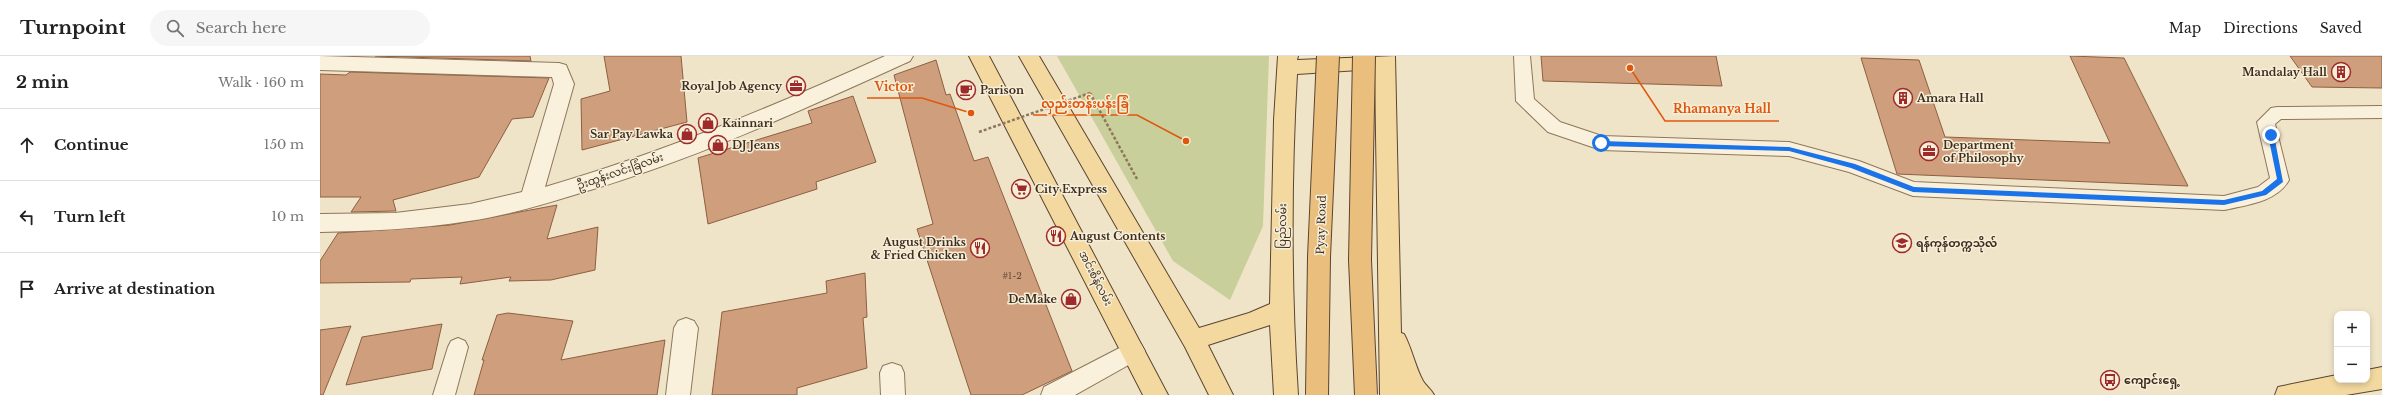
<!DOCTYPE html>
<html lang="en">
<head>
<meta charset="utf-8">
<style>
	:root { --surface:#fff; --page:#f6f6f6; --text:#222; --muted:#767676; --line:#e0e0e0 }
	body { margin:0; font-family:"Libre Baskerville","Noto Sans Myanmar",serif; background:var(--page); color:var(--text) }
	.controls { position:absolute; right:12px; bottom:12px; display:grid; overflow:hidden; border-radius:8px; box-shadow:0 2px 6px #0003 }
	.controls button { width:36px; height:36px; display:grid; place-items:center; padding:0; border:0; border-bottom:1px solid var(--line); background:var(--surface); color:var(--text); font:20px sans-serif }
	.stop { position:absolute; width:12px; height:12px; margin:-9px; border:3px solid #1a73e8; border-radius:50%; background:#fff }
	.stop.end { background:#1a73e8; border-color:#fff; box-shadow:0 1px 4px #0008 }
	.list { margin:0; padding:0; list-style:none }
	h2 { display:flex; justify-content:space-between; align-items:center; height:52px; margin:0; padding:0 16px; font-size:17px }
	h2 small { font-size:13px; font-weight:400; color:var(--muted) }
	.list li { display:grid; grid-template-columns:26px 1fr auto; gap:12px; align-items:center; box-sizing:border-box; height:72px; padding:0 16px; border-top:1px solid var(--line) }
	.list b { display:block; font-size:15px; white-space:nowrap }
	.list em { font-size:13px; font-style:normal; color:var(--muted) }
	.icon { flex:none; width:22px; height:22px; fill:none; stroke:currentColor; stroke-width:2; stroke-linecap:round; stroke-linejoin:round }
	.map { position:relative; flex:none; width:2062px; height:339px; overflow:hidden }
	header { display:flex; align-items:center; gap:24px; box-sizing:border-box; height:56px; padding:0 20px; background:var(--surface); border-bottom:1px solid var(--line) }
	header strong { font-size:19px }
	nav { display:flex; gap:22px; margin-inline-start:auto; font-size:14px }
	.search { width:280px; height:36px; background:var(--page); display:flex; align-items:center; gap:10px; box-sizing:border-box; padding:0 14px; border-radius:22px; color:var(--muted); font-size:15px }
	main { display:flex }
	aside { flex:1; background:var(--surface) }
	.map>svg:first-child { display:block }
</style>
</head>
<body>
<header>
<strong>Turnpoint</strong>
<div class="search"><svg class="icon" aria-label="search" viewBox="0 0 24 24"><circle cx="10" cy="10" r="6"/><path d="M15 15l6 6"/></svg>Search here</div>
<nav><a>Map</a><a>Directions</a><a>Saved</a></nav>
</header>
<main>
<aside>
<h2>2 min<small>Walk · 160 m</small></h2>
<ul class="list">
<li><svg class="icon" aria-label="ahead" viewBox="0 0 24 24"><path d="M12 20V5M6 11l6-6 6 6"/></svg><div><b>Continue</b></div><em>150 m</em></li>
<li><svg class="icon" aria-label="left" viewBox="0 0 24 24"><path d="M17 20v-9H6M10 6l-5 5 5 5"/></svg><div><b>Turn left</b></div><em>10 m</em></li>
<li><svg class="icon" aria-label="arrive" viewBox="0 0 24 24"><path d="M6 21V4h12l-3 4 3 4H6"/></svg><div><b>Arrive at destination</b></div></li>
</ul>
</aside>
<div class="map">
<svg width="2062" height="339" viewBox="0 0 2062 339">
	<rect width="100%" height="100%" fill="#f0e4c8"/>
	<path fill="#c9cf9b" d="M737 0H949L943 170 910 244 853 205Z"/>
	<path fill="#cf9f7d" stroke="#8d5f41" d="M55 0H210L211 5Z
		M284 0H361L367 66 262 94 261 43 290 35Z
		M1221 0H1396L1402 30 1223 25Z
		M1750 0 1804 2 1868 130 1577 118 1541 2 1599 4 1625 81 1790 87Z
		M1970 0H2062V32L1992 31Z
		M616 4 626 39 630 38 654 105 668 101 752 315 702 339H651L597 173 613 168 574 19Z
		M30 16 229 22 213 61 192 63 159 121 73 144 76 155 31 156 41 141H0V18L26 19Z
		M533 40 556 106 496 126 497 133 388 168 378 102 492 67 488 55Z
		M237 149 227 183 278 171 275 214 231 224 189 225 191 221 140 228 142 221 91 223 90 226 0 227V205L18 177 130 169Z
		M545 217 547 261 543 262 547 312 477 332V339H392L402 256 507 237 506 225Z
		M188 257 253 265 241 304 345 284 337 339H154L164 304H162L177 259Z
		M122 268 112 313 26 329 42 281Z
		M31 270 3 339H0V274Z"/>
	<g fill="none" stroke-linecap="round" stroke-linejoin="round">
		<defs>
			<path id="service" d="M1194 0H1210L1214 43 1240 66 1282 80 1469 86 1539 105 1594 126 1904 140 1938 131 1950 122 1937 66 1951 52 1957 51 2062 50V62L1961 63 1955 68 1969 124C1957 146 1926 149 1904 154L1593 140 1529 116 1469 100 1281 94 1228 76 1196 45Z
				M138 282 145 285 148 291 135 339H113L128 291 131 285Z"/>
			<path id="minor" d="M0 0 239 7 246 9 254 28 225 131C342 97 454 50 565 0H593L590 5C484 53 378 102 267 135 228 147 189 159 149 165 99 173 50 175 0 176V158L75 157 150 148 202 136 234 28 232 21 0 14Z
				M366 262 374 265 378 272 370 339H346L354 272 358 265Z
				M813 285 821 288 825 295 821 302 755 339H721L724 331Z
				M572 307 581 310 584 317 585 339H561L560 317 563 310Z"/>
			<path id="primary" d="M649 0H669L848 339H823Z
				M699 0H719L879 272 929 257 950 248 954 64 958 0H978L977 4 1075 0 1081 277 1084 278C1092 293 1095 310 1103 325 1106 330 1111 333 1114 339H1060L1055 13 977 18C971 125 971 232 978 339H954L950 269 888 289 913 339H889L865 291Z
				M2062 311V333L2026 339H1955L1958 331 2017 319V324H2047V314Z"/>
		</defs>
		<use href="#service" stroke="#8d765c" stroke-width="2"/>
		<use href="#minor" stroke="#8d765c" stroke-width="2"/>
		<use href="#primary" stroke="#5b4430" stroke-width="2"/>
		<path stroke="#8d765c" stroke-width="2.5" stroke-dasharray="3 2" stroke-linecap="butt" d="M770 37 817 123"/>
		<use href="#service" fill="#faf1dc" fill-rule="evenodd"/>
		<use href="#minor" fill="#faf1dc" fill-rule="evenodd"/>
		<use href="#primary" fill="#f3d9a0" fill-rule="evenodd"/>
		<defs>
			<path id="trunk-bridge" d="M1044 0 1040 204 1046 339
				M997 339 999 201 1008 0"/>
		</defs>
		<use href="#trunk-bridge" stroke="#5b4430" stroke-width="24" stroke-linecap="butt"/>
		<path stroke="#8d765c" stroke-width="2.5" stroke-dasharray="3 2" stroke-linecap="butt" d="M659 76 770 37"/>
		<use href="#trunk-bridge" stroke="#eabe7c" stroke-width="22"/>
	</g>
	<path fill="#1a73e8" d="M1951 76 1954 79 1963 126 1946 139 1904 149 1593 136 1531 112 1469 95 1281 90 1278 87 1281 85 1469 91 1535 108 1594 131 1904 144 1942 135 1957 123 1948 79Z"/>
	<defs>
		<symbol id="building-ring" viewBox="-11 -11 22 22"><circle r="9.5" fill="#f7eed8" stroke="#9e2a2b" stroke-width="1.5"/><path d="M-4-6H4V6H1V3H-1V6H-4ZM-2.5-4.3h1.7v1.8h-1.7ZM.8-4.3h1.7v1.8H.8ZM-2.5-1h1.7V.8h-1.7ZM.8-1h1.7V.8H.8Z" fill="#9e2a2b"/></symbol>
		<symbol id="office-ring" viewBox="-11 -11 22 22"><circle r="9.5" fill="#f7eed8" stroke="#9e2a2b" stroke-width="1.5"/><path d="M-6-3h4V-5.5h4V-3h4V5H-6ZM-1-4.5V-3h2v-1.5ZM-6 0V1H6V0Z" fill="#9e2a2b"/></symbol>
		<symbol id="cafe-ring" viewBox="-11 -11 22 22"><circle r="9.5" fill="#f7eed8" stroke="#9e2a2b" stroke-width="1.5"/><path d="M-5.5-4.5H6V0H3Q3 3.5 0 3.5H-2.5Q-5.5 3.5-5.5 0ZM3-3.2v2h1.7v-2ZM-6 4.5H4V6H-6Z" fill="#9e2a2b"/></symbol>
		<symbol id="shop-ring" viewBox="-11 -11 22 22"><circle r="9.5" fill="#f7eed8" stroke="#9e2a2b" stroke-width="1.5"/><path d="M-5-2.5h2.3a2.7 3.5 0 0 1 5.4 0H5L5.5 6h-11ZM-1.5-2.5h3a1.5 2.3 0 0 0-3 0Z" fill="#9e2a2b"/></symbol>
		<symbol id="supermarket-ring" viewBox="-11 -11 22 22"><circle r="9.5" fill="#f7eed8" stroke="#9e2a2b" stroke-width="1.5"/><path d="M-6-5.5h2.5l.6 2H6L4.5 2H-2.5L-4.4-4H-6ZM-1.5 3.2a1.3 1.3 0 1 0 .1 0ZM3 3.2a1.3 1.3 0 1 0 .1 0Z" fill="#9e2a2b"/></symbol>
		<symbol id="restaurant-ring" viewBox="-11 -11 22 22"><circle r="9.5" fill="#f7eed8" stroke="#9e2a2b" stroke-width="1.5"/><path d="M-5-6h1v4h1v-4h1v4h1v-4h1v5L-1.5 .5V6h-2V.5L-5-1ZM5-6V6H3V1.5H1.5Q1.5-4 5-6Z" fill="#9e2a2b"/></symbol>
		<symbol id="university-ring" viewBox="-11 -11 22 22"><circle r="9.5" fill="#f7eed8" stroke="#9e2a2b" stroke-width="1.5"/><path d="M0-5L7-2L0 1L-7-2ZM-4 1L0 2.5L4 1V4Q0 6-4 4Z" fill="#9e2a2b"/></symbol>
		<symbol id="bus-ring" viewBox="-11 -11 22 22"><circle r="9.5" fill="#f7eed8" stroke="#9e2a2b" stroke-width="1.5"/><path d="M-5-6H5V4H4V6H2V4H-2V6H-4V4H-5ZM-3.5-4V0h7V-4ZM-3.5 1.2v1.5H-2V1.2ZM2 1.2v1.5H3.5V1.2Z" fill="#9e2a2b"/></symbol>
	</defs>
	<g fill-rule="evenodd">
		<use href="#building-ring" x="2010" y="5" width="22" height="22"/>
		<use href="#office-ring" x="465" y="19" width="22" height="22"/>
		<use href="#cafe-ring" x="635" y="23" width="22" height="22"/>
		<use href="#building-ring" x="1572" y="31" width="22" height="22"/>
		<use href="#shop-ring" x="377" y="56" width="22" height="22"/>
		<use href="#shop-ring" x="356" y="67" width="22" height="22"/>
		<use href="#shop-ring" x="387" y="78" width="22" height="22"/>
		<use href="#office-ring" x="1598" y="84" width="22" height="22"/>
		<use href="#supermarket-ring" x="690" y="122" width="22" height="22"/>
		<use href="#restaurant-ring" x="725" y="169" width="22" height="22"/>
		<use href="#university-ring" x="1571" y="176" width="22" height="22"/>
		<use href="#restaurant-ring" x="649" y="181" width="22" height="22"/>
		<use href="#shop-ring" x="740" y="232" width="22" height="22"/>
		<use href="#bus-ring" x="1779" y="313" width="22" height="22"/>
	</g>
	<g text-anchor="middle" stroke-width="3" stroke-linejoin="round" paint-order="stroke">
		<g font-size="9" fill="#624a37">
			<text x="692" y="223">#1-2</text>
		</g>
		<g font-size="11" font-weight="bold" fill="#3d2e20" stroke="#f7eed8" text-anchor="start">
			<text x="2007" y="20" text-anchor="end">Mandalay Hall</text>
			<text x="462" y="34" text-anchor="end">Royal Job Agency</text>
			<text x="660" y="38">Parison</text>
			<text x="1597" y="46">Amara Hall</text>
			<text x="402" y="71">Kainnari</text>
			<text x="353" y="82" text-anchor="end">Sar Pay Lawka</text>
			<text x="412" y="93">DJ Jeans</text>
			<text x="1623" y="93">Department<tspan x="1623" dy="13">of Philosophy</tspan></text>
			<text x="715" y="137">City Express</text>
			<text x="750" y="184">August Contents</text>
			<text x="646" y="190" text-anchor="end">August Drinks<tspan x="646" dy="13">&amp; Fried Chicken</tspan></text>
			<text x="1596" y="191">ရန်ကုန်တက္ကသိုလ်</text>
			<text x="737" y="247" text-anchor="end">DeMake</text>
			<text x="1804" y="328">ကျောင်းရှေ့</text>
		</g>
		<g font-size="11" fill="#3d2e20" stroke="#f7eed8">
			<text transform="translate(300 115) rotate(-19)" y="4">ဦးထွန်းလင်းခြံလမ်း</text>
			<text transform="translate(1001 169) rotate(-88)" y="4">Pyay Road</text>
			<text transform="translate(962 170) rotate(-89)" y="4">ပြည်လမ်း</text>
			<text transform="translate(776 222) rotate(63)" y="4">အင်းစိန်လမ်း</text>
		</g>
	</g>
	<path fill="none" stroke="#df570d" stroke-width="1.5" d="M651 57L602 42H547M866 85L817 59H713M1310 12L1345 65H1459"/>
	<g fill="#df570d" stroke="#f7eed8" stroke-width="1.5">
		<circle cx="651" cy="57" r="4"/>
		<circle cx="866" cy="85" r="4"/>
		<circle cx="1310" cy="12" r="4"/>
	</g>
	<g font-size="12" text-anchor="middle" font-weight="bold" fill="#df570d" stroke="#f7eed8" stroke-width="3" stroke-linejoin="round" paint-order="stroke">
		<text x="574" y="35">Victor</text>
		<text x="765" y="52">လှည်းတန်းပန်းခြံ</text>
		<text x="1402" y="57">Rhamanya Hall</text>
	</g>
</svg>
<div class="controls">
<button>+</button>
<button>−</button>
</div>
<div class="stop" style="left:1281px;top:87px"></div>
<div class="stop end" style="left:1951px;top:79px"></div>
</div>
</main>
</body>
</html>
